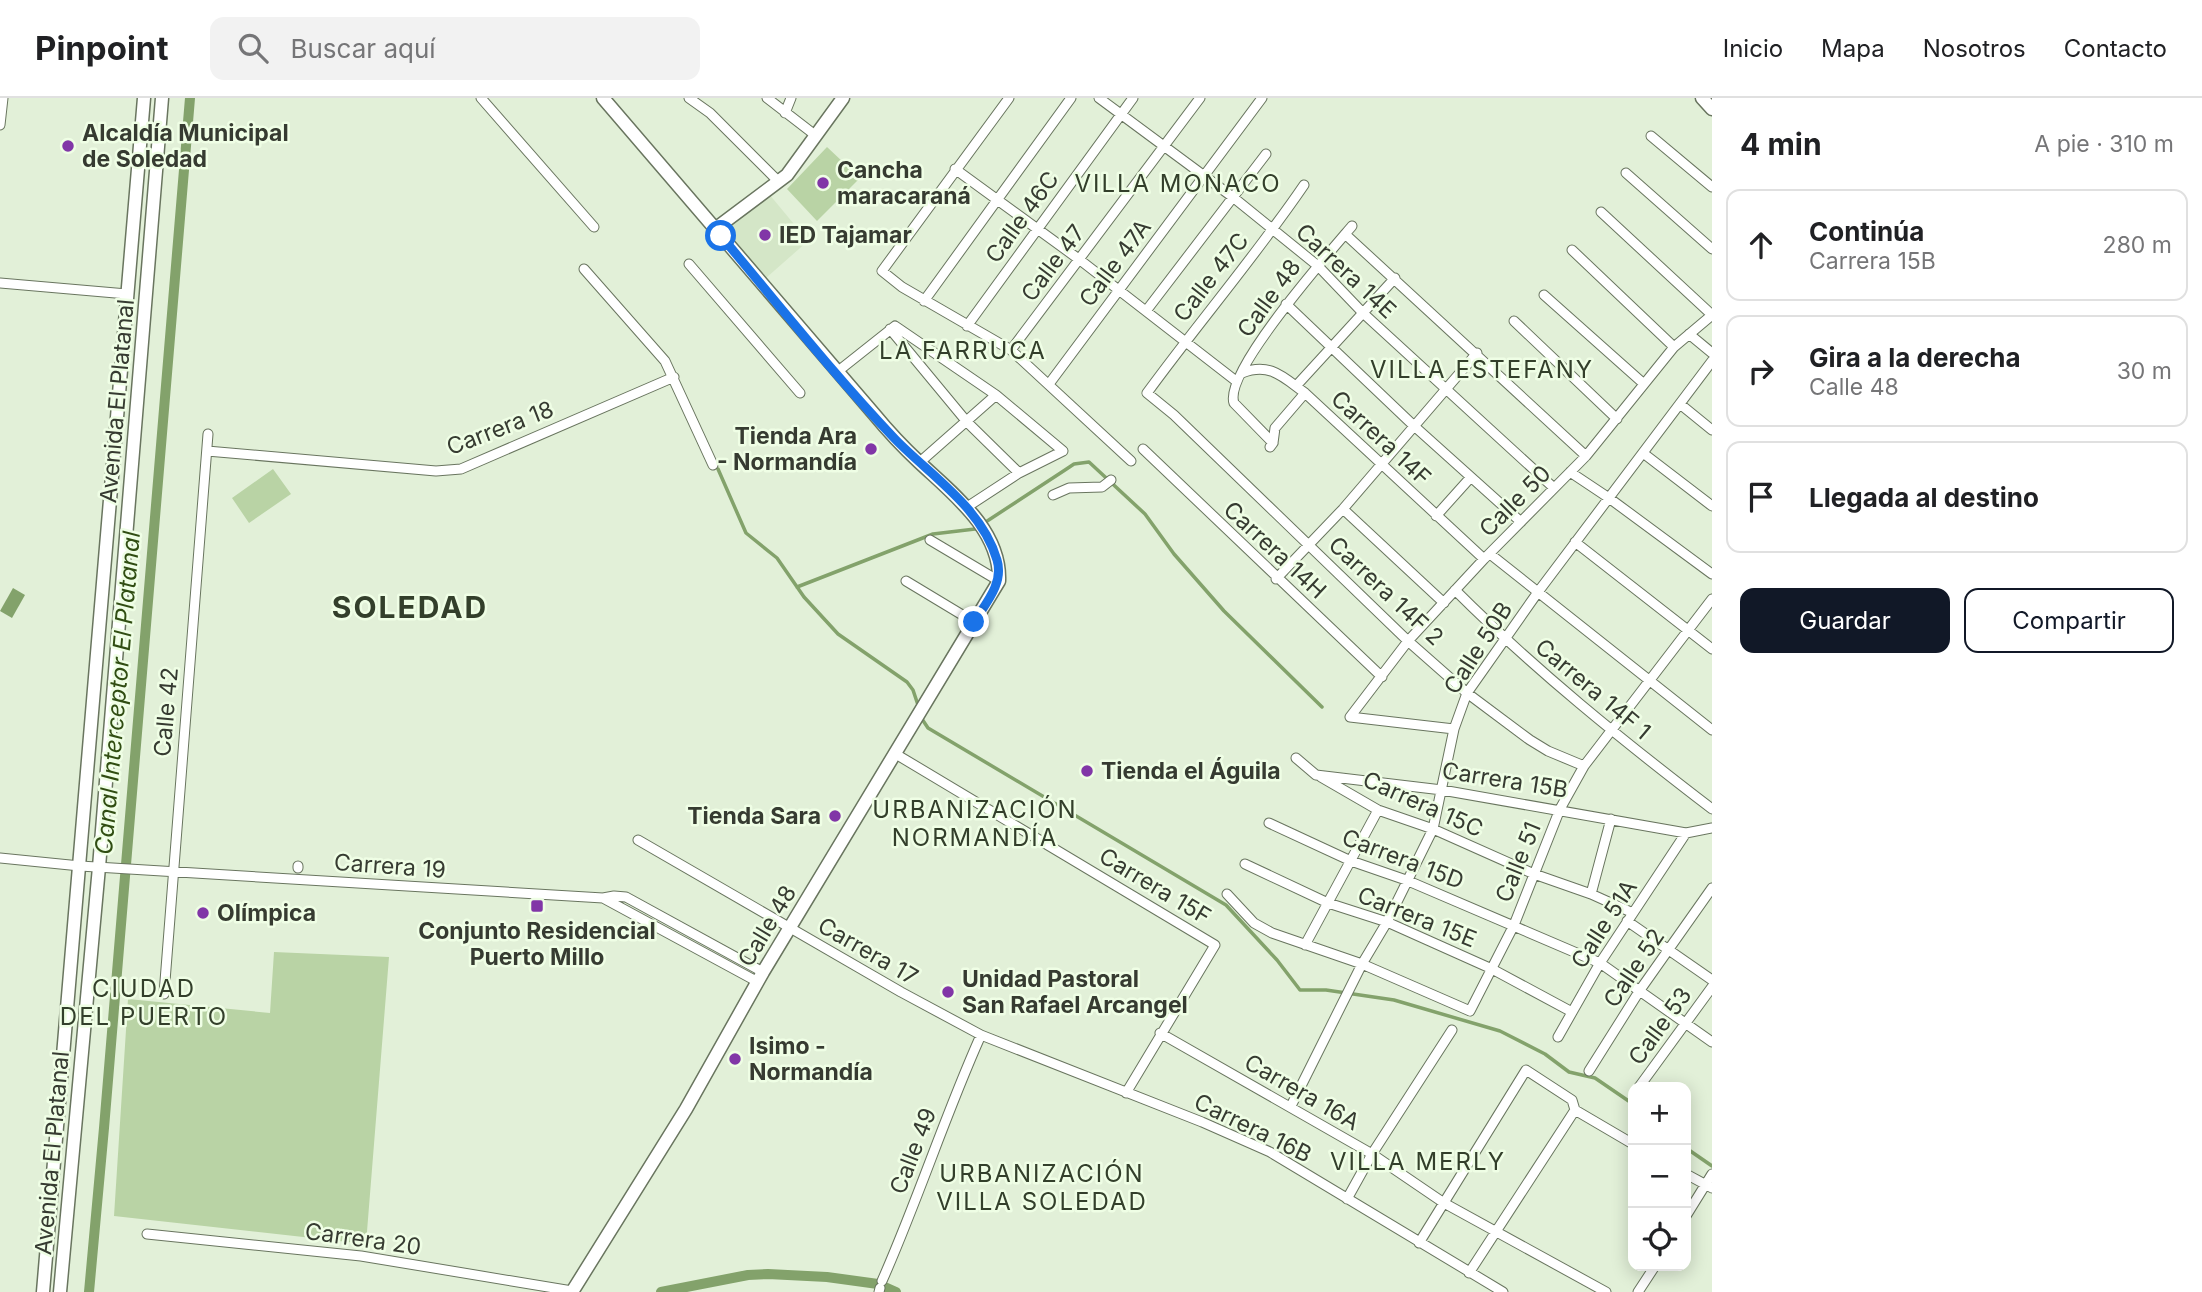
<!DOCTYPE html>
<html lang="es">
<head>
<meta charset="utf-8">
<style>
	:root { --surface:#fff; --page:#f2f2f2; --text:#202124; --muted:#757577; --line:#e0e0e0; --accent:#111827 }
	body { margin:0; font-family:Inter,sans-serif; background:var(--page); color:var(--text) }
	.controls { position:absolute; right:21px; bottom:21px; display:grid; overflow:hidden; border-radius:14px; box-shadow:0 4px 18px #0003 }
	.controls button { width:63px; height:63px; display:grid; place-items:center; padding:0; border:0; border-bottom:2px solid var(--line); background:var(--surface); color:var(--text); font:35px sans-serif }
	.stop { position:absolute; width:21px; height:21px; margin:-16px; border:5px solid #1a73e8; border-radius:50%; background:#fff }
	.stop.end { background:#1a73e8; border-color:#fff; box-shadow:0 2px 7px #0008 }
	.list { margin:0; padding:0; list-style:none }
	h2 { display:flex; justify-content:space-between; align-items:center; height:91px; margin:0; padding:0 28px; font-size:30px }
	h2 small { font-size:23px; font-weight:400; color:var(--muted) }
	.list li { display:grid; grid-template-columns:46px 1fr auto; gap:21px; align-items:center; box-sizing:border-box; height:112px; margin:0 14px 14px; padding:0 14px; border:2px solid var(--line); border-radius:14px }
	.list b { display:block; font-size:26px; white-space:nowrap }
	.list p { margin:0; font-size:23px; white-space:nowrap; color:var(--muted) }
	.list em { font-size:23px; font-style:normal; color:var(--muted) }
	.actions { display:flex; gap:14px; padding:21px 28px }
	.actions a { flex:1; padding:16px 0; border:2px solid var(--accent); border-radius:14px; text-align:center; font-size:24px; color:var(--accent) }
	.actions .main { background:var(--accent); color:#fff }
	.icon { flex:none; width:38px; height:38px; fill:none; stroke:currentColor; stroke-width:2; stroke-linecap:round; stroke-linejoin:round }
	.map { position:relative; flex:none; width:1712px; height:1194px; overflow:hidden }
	header { display:flex; align-items:center; gap:42px; box-sizing:border-box; height:98px; padding:0 35px; background:var(--surface); border-bottom:2px solid var(--line) }
	header strong { font-size:33px }
	nav { display:flex; gap:38px; margin-inline-start:auto; font-size:24px }
	.search { width:490px; height:63px; background:var(--page); display:flex; align-items:center; gap:18px; box-sizing:border-box; padding:0 24px; border-radius:14px; color:var(--muted); font-size:26px }
	main { display:flex }
	aside { flex:1; background:var(--surface) }
	.map>svg:first-child { display:block }
</style>
</head>
<body>
<header>
<strong>Pinpoint</strong>
<div class="search"><svg class="icon" aria-label="search" viewBox="0 0 24 24"><circle cx="10" cy="10" r="6"/><path d="M15 15l6 6"/></svg>Buscar aquí</div>
<nav><a>Inicio</a><a>Mapa</a><a>Nosotros</a><a>Contacto</a></nav>
</header>
<main>
<div class="map">
<svg width="1712" height="1194" viewBox="0 0 1712 1194">
	<rect width="100%" height="100%" fill="#e2f0d8"/>
	<path fill="#d4e6c7" d="M769 96 808 143 766 180 723 131Z"/>
	<path fill="#b9d3a5" d="M827 49 860 80 817 123 787 91Z
		M273 371 291 396 249 425 232 400Z
		M274 854 389 859 366 1146 114 1118 128 901 270 915Z"/>
	<path fill="#83a26b" d="M13 490 25 497 12 520 0 513Z"/>
	<g fill="none" stroke-linecap="round" stroke-linejoin="round">
		<path stroke="#83a26b" stroke-width="3.5" d="M718 371 746 435 777 460 804 499 838 536 907 584 913 592 919 610
			M797 489 933 436 975 431 1065 372 1074 366 1089 364 1145 416 1174 456 1224 513 1322 609
			M922 621 928 630 1226 807 1277 862 1300 892H1326L1394 902 1500 933 1545 956 1569 974 1595 980 1633 1006
			M1686 1050 1712 1068"/>
		<path stroke="#83a26b" stroke-width="10" d="M89 1194 104 1030 190 0
			M661 1194 748 1177 768 1176 827 1179 878 1186 896 1194"/>
		<defs>
			<path id="street" d="M481 0 594 129
				M689 0 710 15 779 84
				M767 0 815 37
				M1009 0 882 173 902 189 1011 252 1131 363
				M1099 0 1234 100 1318 168 1363 215 1554 390
				M785 15 791 0
				M0 27 3 0
				M1651 38 1712 89
				M955 71 1080 162 1236 283
				M1626 75 1712 151
				M1304 87C1255 159 1198 225 1147 295L1174 317 1408 543 1467 595 1530 642 1548 653 1584 668
				M1601 114 1712 217
				M1345 136 1586 358
				M1572 152 1674 249
				M689 166 800 295
				M584 171 665 263 713 367
				M0 185 127 196
				M1544 197 1644 286
				M924 203 1071 0
				M1286 206 1413 327 1521 424
				M1146 213 1266 56
				M1514 223 1617 321
				M967 228 1133 0
				M890 231 967 324 1019 375
				M1689 236 1712 255
				M1011 252 1200 0
				M837 274 895 228 996 297 1063 353 1019 375 967 409
				M1242 275C1270 264 1283 279 1305 295L1484 461
				M1049 286 1262 0
				M1296 288 1395 180
				M1680 306 1712 332
				M1273 345 1275 330 1305 295
				M1270 349 1273 345 1234 305C1223 275 1329 155 1352 128
				M1143 351 1382 579
				M207 353 436 373 461 371 674 279
				M1643 355 1712 408
				M920 364 996 297
				M1570 374 1609 400 1712 476
				M1053 397 1069 390 1102 389 1111 382
				M1343 411 1444 505
				M1436 418 1471 379
				M930 442 999 483
				M1575 444 1712 551
				M1490 456 1712 632
				M1276 481 1343 411 1477 255
				M906 483 974 524
				M1455 492C1535 572 1622 642 1712 711
				M1350 619 1408 543 1484 461 1586 358 1674 249 1712 217
				M1350 619 1454 631
				M894 655 1215 847 1126 995
				M1296 660 1316 677 1442 692 1686 735 1712 730
				M1321 679 1378 712 1433 731 1534 776 1591 796 1633 815
				M1269 725 1351 763 1406 782 1600 865 1712 944
				M638 742 901 894 981 937 1202 1024 1270 1054 1503 1194
				M0 760 80 768 603 800 758 884
				M1245 766 1328 805 1387 824 1492 871 1572 914
				M298 770V768
				M1227 796 1254 825 1272 835 1362 866 1470 913 1514 827 1560 711 1584 668 1712 501
				M1591 796 1611 721
				M603 800 614 798 626 799 763 874
				M1627 823 1712 882
				M1305 847 1378 712
				M164 896 208 336
				M1160 935 1372 1056 1444 1105 1606 1194
				M1558 939 1600 865 1686 735
				M1589 973 1640 892 1712 790
				M1639 989 1712 889
				M1291 1008 1362 866 1387 824 1433 731 1454 631 1467 595 1538 494 1712 263
				M1686 1076 1712 1090
				M1347 1101 1372 1056 1452 932
				M1686 1118 1712 1076
				M147 1136 361 1158 572 1193
				M1419 1145 1526 972 1572 1002 1575 1012 1633 1046
				M1469 1175 1575 1012
				M882 1183C918 1102 945 1017 981 937
				M879 1194 880 1190
				M1638 1194 1655 1168"/>
			<path id="secondary" d="M1702 0 1712 11
				M715 131 787 77 843 0
				M43 1194 144 0
				M60 1194 99 769 162 0
				M572 1194 686 1011 763 874 999 483C1001 432 953 396 919 364 903 349 888 333 874 316L603 0"/>
		</defs>
		<use href="#street" stroke="#69755f" stroke-width="11"/>
		<use href="#secondary" stroke="#69755f" stroke-width="15"/>
		<use href="#street" stroke="#fff" stroke-width="9"/>
		<use href="#secondary" stroke="#fff" stroke-width="12"/>
	</g>
	<g fill="none" stroke-linecap="round" stroke-linejoin="round">
		<path stroke="#1a73e8" stroke-width="9" d="M721 138C778 206 834 277 895 341 931 378 982 410 997 462 1004 485 986 505 974 524"/>
	</g>
	<g fill="#8136a7" stroke="#effee5" stroke-width="2.5">
		<circle cx="68" cy="48" r="7"/>
		<circle cx="823" cy="85" r="7"/>
		<circle cx="765" cy="137" r="7"/>
		<circle cx="871" cy="351" r="7"/>
		<circle cx="1087" cy="673" r="7"/>
		<circle cx="835" cy="718" r="7"/>
		<rect x="530" y="801" width="14" height="14" rx="3.5"/>
		<circle cx="203" cy="815" r="7"/>
		<circle cx="948" cy="894" r="7"/>
		<circle cx="735" cy="961" r="7"/>
	</g>
	<g text-anchor="middle" stroke-width="5" stroke-linejoin="round" paint-order="stroke">
		<g font-size="23" font-weight="bold" fill="#363b31" stroke="#effee5" text-anchor="start">
			<text x="82" y="43">Alcaldía Municipal<tspan x="82" dy="26">de Soledad</tspan></text>
			<text x="837" y="80">Cancha<tspan x="837" dy="26">maracaraná</tspan></text>
			<text x="779" y="145">IED Tajamar</text>
			<text x="857" y="346" text-anchor="end">Tienda Ara<tspan x="857" dy="26">- Normandía</tspan></text>
			<text x="1101" y="681">Tienda el Águila</text>
			<text x="821" y="726" text-anchor="end">Tienda Sara</text>
			<text x="217" y="823">Olímpica</text>
			<text x="537" y="841" text-anchor="middle">Conjunto Residencial<tspan x="537" dy="26">Puerto Millo</tspan></text>
			<text x="962" y="889">Unidad Pastoral<tspan x="962" dy="26">San Rafael Arcangel</tspan></text>
			<text x="749" y="956">Isimo -<tspan x="749" dy="26">Normandía</tspan></text>
		</g>
		<g font-size="23" fill="#363b31" stroke="#effee5">
			<text transform="translate(1022 119) rotate(-54)" y="8">Calle 46C</text>
			<text transform="translate(1053 165) rotate(-53)" y="8">Calle 47</text>
			<text transform="translate(1115 165) rotate(-53)" y="8">Calle 47A</text>
			<text transform="translate(1346 173) rotate(43)" y="8">Carrera 14E</text>
			<text transform="translate(1211 179) rotate(-52)" y="8">Calle 47C</text>
			<text transform="translate(1269 200) rotate(-54)" y="8">Calle 48</text>
			<text transform="translate(117 303) rotate(-85)" y="8">Avenida El Platanal</text>
			<text transform="translate(500 330) rotate(-21)" y="8">Carrera 18</text>
			<text transform="translate(1381 340) rotate(43)" y="8">Carrera 14F</text>
			<text transform="translate(1515 403) rotate(-45)" y="8">Calle 50</text>
			<text transform="translate(1275 452) rotate(43)" y="8">Carrera 14H</text>
			<text transform="translate(1386 493) rotate(43)" y="8">Carrera 14F 2</text>
			<text transform="translate(1478 550) rotate(-57)" y="8">Calle 50B</text>
			<text transform="translate(1593 591) rotate(40)" y="8">Carrera 14F 1</text>
			<text transform="translate(166 614) rotate(-85)" y="8">Calle 42</text>
			<text transform="translate(1505 682) rotate(9)" y="8">Carrera 15B</text>
			<text transform="translate(1423 706) rotate(24)" y="8">Carrera 15C</text>
			<text transform="translate(1403 761) rotate(21)" y="8">Carrera 15D</text>
			<text transform="translate(1518 764) rotate(-68)" y="8">Calle 51</text>
			<text transform="translate(390 768) rotate(4)" y="8">Carrera 19</text>
			<text transform="translate(1155 788) rotate(31)" y="8">Carrera 15F</text>
			<text transform="translate(1417 819) rotate(22)" y="8">Carrera 15E</text>
			<text transform="translate(1604 826) rotate(-57)" y="8">Calle 51A</text>
			<text transform="translate(767 828) rotate(-59)" y="8">Calle 48</text>
			<text transform="translate(868 853) rotate(30)" y="8">Carrera 17</text>
			<text transform="translate(1634 870) rotate(-56)" y="8">Calle 52</text>
			<text transform="translate(1660 928) rotate(-54)" y="8">Calle 53</text>
			<text transform="translate(1302 994) rotate(30)" y="8">Carrera 16A</text>
			<text transform="translate(1253 1030) rotate(26)" y="8">Carrera 16B</text>
			<text transform="translate(913 1053) rotate(-69)" y="8">Calle 49</text>
			<text transform="translate(52 1055) rotate(-85)" y="8">Avenida El Platanal</text>
			<text transform="translate(363 1141) rotate(8)" y="8">Carrera 20</text>
		</g>
		<g font-size="24" letter-spacing="2" fill="#333f2b" stroke="#effee5">
			<text x="1178" y="94">VILLA MONACO</text>
			<text x="963" y="261">LA FARRUCA</text>
			<text x="1482" y="280">VILLA ESTEFANY</text>
			<text x="975" y="720">URBANIZACIÓN<tspan x="975" dy="28">NORMANDÍA</tspan></text>
			<text x="144" y="899">CIUDAD<tspan x="144" dy="28">DEL PUERTO</tspan></text>
			<text x="1418" y="1072">VILLA MERLY</text>
			<text x="1042" y="1084">URBANIZACIÓN<tspan x="1042" dy="28">VILLA SOLEDAD</tspan></text>
		</g>
		<g font-size="24" font-style="italic" fill="#304d12" stroke="#effee5">
			<text transform="translate(118 595) rotate(-85)" y="8">Canal Interceptor El Platanal</text>
		</g>
		<g font-size="30" font-weight="bold" letter-spacing="2" fill="#333f2b" stroke="#effee5">
			<text x="410" y="520">SOLEDAD</text>
		</g>
	</g>
</svg>
<div class="controls">
<button>+</button>
<button>−</button>
<button><svg class="icon" aria-label="locate" viewBox="0 0 24 24"><circle cx="12" cy="12" r="6"/><path d="M12 2v4M12 18v4M2 12h4M18 12h4"/></svg></button>
</div>
<div class="stop" style="left:721px;top:138px"></div>
<div class="stop end" style="left:974px;top:524px"></div>
</div>
<aside>
<h2>4 min<small>A pie · 310 m</small></h2>
<ul class="list">
<li><svg class="icon" aria-label="ahead" viewBox="0 0 24 24"><path d="M12 20V5M6 11l6-6 6 6"/></svg><div><b>Continúa</b><p>Carrera 15B</p></div><em>280 m</em></li>
<li><svg class="icon" aria-label="right" viewBox="0 0 24 24"><path d="M7 20v-9h11M14 6l5 5-5 5"/></svg><div><b>Gira a la derecha</b><p>Calle 48</p></div><em>30 m</em></li>
<li><svg class="icon" aria-label="arrive" viewBox="0 0 24 24"><path d="M6 21V4h12l-3 4 3 4H6"/></svg><div><b>Llegada al destino</b></div></li>
</ul>
<div class="actions"><a class="main">Guardar</a><a>Compartir</a></div>
</aside>
</main>
</body>
</html>
